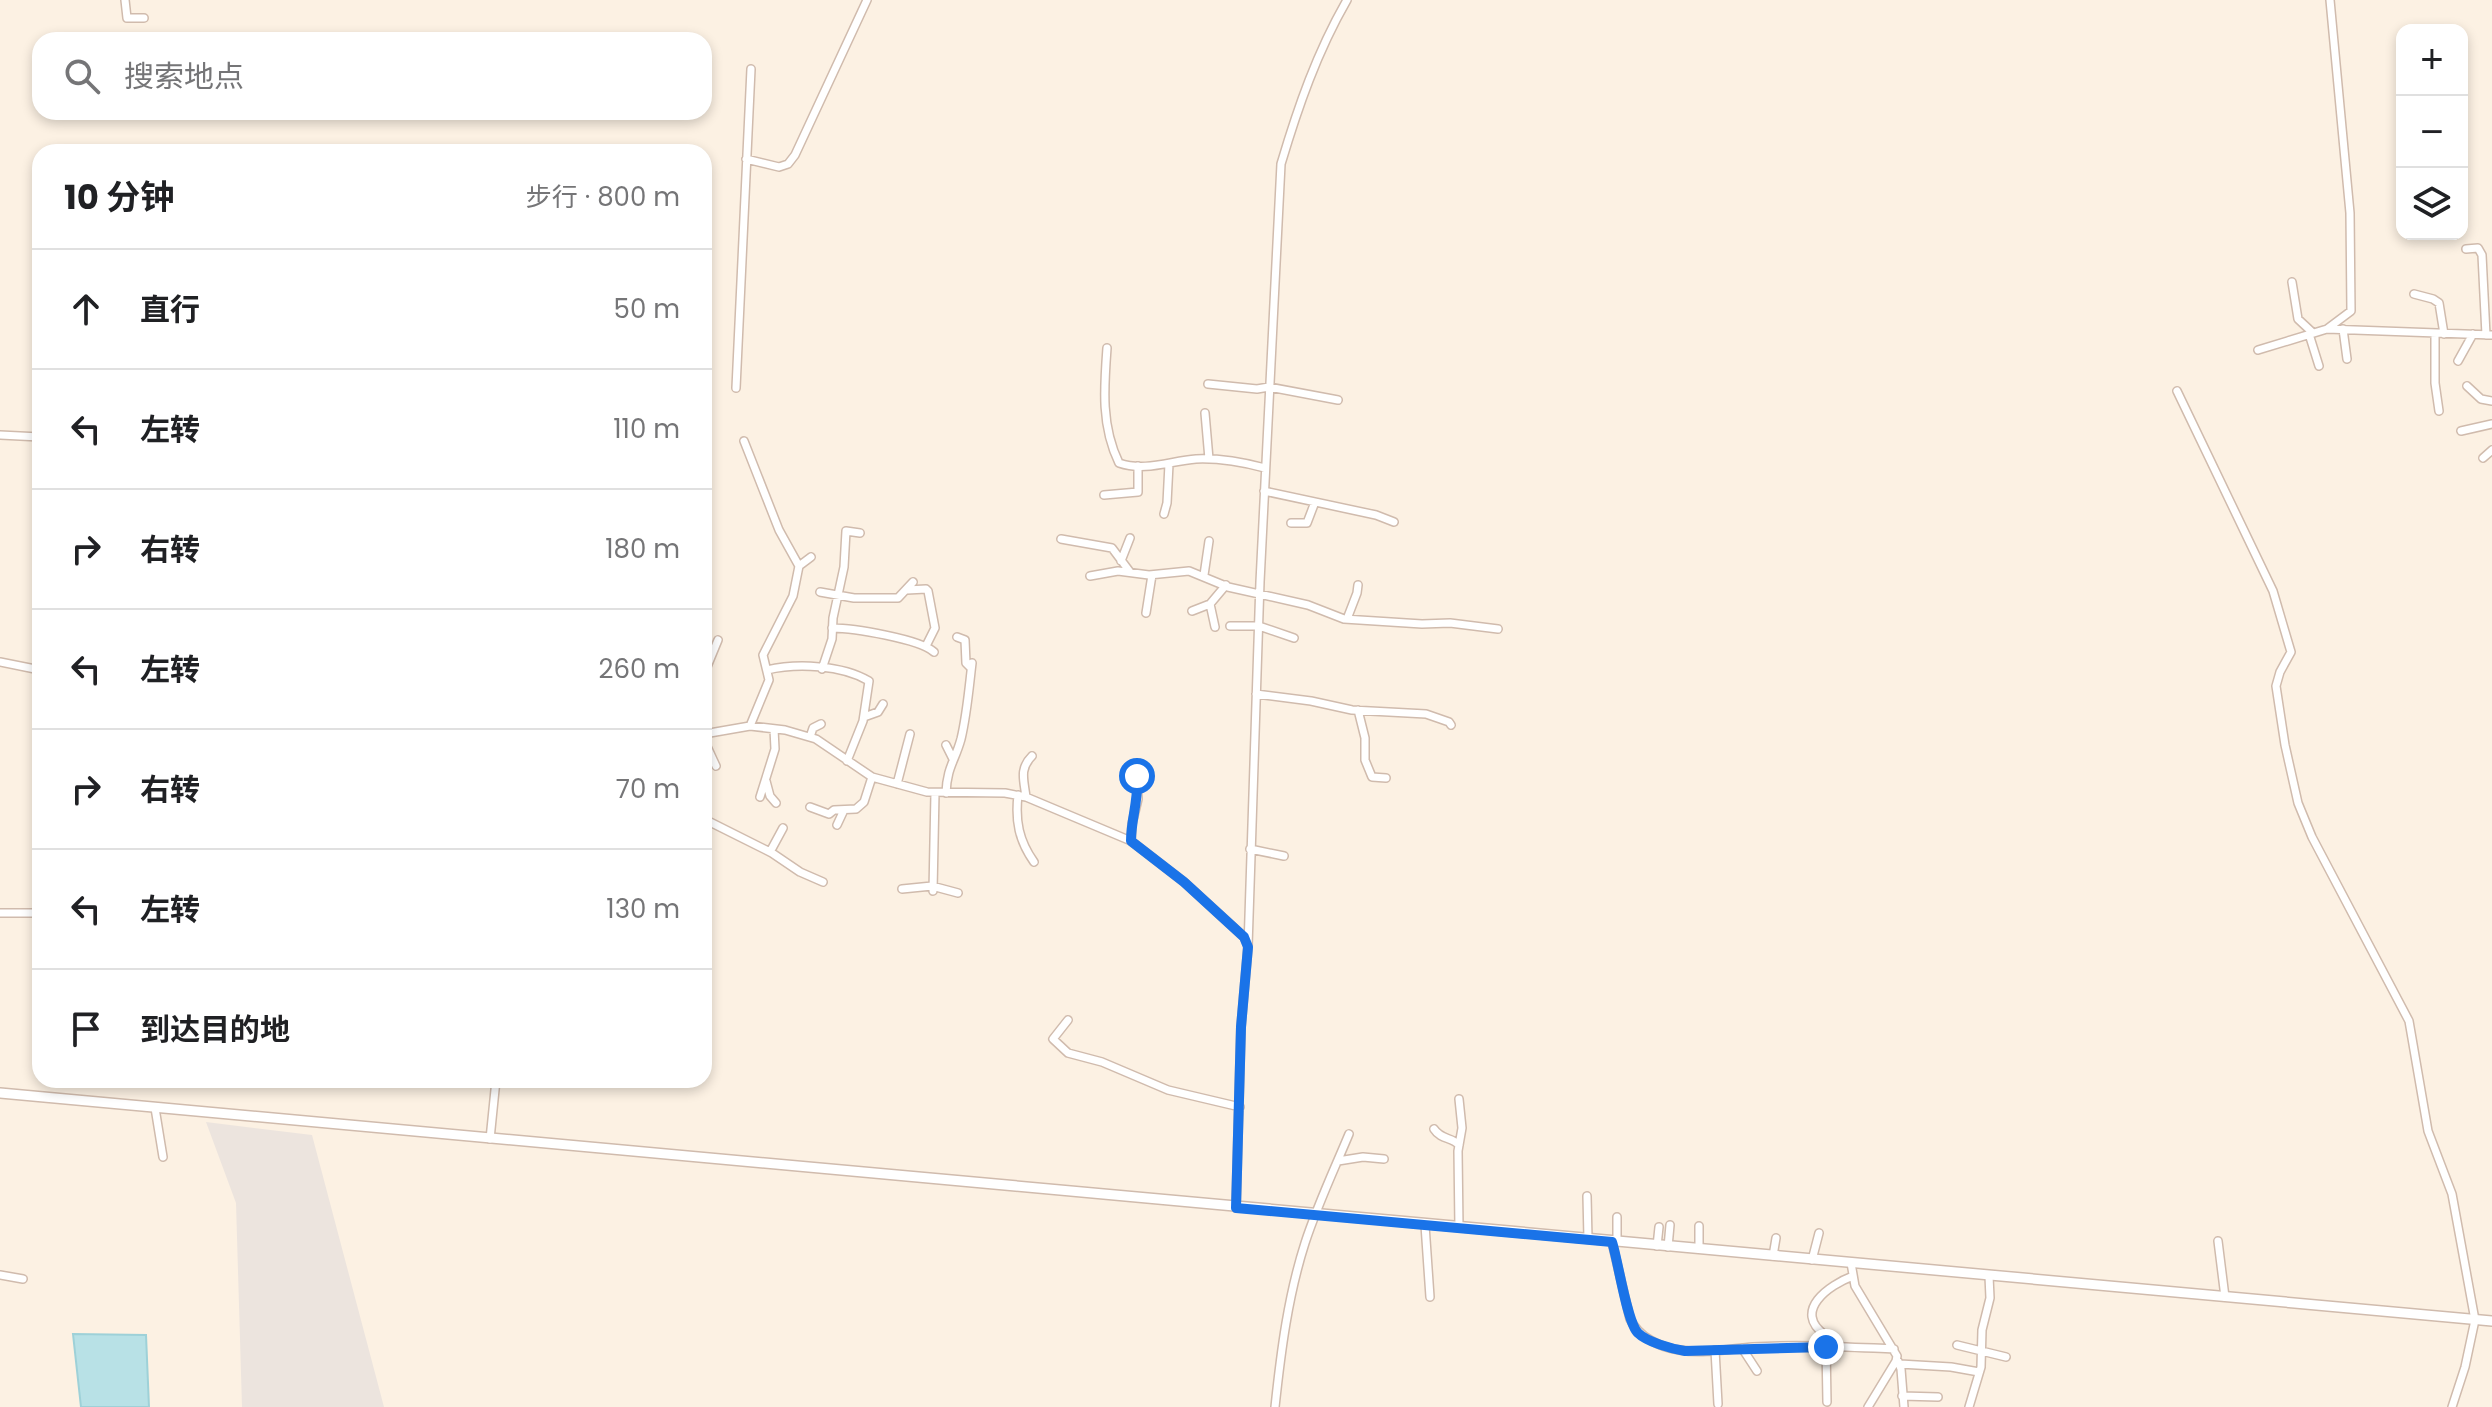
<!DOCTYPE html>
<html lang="zh">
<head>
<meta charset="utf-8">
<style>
	:root { --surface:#fff; --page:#f6f6f6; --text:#202124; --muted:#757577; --line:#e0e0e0 }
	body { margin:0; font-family:Poppins,"Noto Sans SC",sans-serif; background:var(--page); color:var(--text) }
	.controls { position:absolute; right:24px; top:24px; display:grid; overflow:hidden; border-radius:16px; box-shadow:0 4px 12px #0003 }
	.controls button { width:72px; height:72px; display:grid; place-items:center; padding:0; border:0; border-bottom:2px solid var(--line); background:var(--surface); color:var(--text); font:40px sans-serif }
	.stop { position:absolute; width:24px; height:24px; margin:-18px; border:6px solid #1a73e8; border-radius:50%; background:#fff }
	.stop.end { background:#1a73e8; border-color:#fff; box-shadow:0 2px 8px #0008 }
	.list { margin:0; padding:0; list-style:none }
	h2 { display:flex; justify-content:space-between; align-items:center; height:104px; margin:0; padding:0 32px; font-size:34px }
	h2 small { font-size:26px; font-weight:400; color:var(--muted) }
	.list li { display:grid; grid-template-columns:52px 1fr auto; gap:24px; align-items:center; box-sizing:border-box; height:120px; padding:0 32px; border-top:2px solid var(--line) }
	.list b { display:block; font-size:30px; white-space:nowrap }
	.list em { font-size:26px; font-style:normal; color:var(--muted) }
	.icon { flex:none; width:44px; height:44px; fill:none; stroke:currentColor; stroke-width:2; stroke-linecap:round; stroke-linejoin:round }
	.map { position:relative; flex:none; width:2492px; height:1407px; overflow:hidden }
	.search { position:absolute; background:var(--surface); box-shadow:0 4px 12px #0003; left:32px; top:32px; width:680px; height:88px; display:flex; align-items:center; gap:20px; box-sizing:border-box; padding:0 28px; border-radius:24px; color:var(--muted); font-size:30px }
	.panel { position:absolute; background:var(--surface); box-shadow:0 4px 12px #0003; left:32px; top:144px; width:680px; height:944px; border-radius:24px }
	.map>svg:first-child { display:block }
</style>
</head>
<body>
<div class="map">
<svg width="2492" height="1407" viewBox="0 0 2492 1407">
	<rect width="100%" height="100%" fill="#fcf1e3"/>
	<path fill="#ece4de" d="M206 1122 312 1135 384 1407H242L236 1203Z"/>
	<path fill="#b8e1e6" stroke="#9ed1d8" stroke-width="2" d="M73 1334 146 1335 149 1407H81Z"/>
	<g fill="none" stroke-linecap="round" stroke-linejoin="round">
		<defs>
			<path id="minor" d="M125 0 127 18H144
				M746 159 779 167 788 164 795 155 867 0
				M2466 249 2478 248 2482 255 2486 335
				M2292 282 2298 319 2313 333
				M2414 294 2433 299 2439 303 2444 334
				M2327 329 2351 311 2350 213 2330 0
				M2343 329 2347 359
				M2435 333V383L2439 411
				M2309 334 2319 366
				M1107 348C1104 388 1101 426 1119 463 1145 472 1170 461 1196 459 1220 458 1242 462 1265 468
				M2258 350 2327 329 2492 335
				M2458 361 2473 334
				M1208 384 1257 389 1269 387 1338 400
				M2467 386 2481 399 2492 401
				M736 388 751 69
				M2177 391 2273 591 2291 652 2280 672 2276 686 2285 745 2298 803 2312 837 2409 1021 2428 1131 2452 1194 2475 1320 2465 1367 2452 1407
				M1205 413 1209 459
				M2461 431 2492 424
				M0 435 40 437
				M744 441 779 530 799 566
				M2483 458 2492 450
				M1264 491 1376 515 1394 522
				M1104 495 1138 492V466
				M1164 514 1167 503 1169 464
				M1291 523H1307L1315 502
				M1061 539 1112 548 1130 572
				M1121 561 1130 538
				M1204 575 1209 541
				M1090 576 1118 571 1149 575 1189 571 1228 587 1308 605 1344 619 1422 624 1450 623 1498 629
				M907 590 926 589 928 591 935 628 926 646
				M820 592 854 598H898L913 582
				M1192 611 1210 604
				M1146 613 1152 575
				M1347 619 1357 593 1358 585
				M1230 626H1259L1294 638
				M1215 627 1210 604 1226 585
				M832 628C853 628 920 639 934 652
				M957 637 965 640 966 663 971 668
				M0 662 40 670
				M822 669 832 639 833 618 844 567 846 531 860 533
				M767 670C797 663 842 665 869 681L863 721 847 761
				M1256 694 1311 701 1352 710 1426 714 1449 722 1451 725
				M1358 710 1365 738V760L1372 777 1386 778
				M864 717 878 712 883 704
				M750 726 769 680 763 655 793 596 799 566 811 557
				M707 733 704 674 718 640
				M704 734 750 726 785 730 816 739 872 777 927 792 1005 793 1026 797 1131 841 1184 882 1244 937 1246 941
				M810 737 813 728 821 724
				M704 740 716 766
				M946 745 953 759
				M766 781 770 796 776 803
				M897 784 910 734
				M946 793C947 767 955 761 961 739 967 714 969 688 972 663
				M1018 795C1015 821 1019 841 1034 862
				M760 797 775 749 774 729
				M1026 797C1024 780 1019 769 1032 756
				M810 807 829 814 834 810 856 809 864 802 872 777
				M704 819 772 853 800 872 823 882
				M837 825 844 810
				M1131 841 1132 824 1138 799 1136 764
				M1250 849 1284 856
				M770 852 783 828
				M902 889 932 886 958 893
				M933 891 935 793
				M0 913H40
				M1068 1020 1053 1039 1068 1053 1102 1062 1168 1090 1240 1107
				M155 1108 163 1157
				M1434 1129C1441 1140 1452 1137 1459 1145
				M490 1139 496 1080
				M1338 1161 1363 1157 1384 1159
				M1587 1196 1588 1239
				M1236 1208 1241 1027 1248 947 1260 582 1281 164C1298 107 1317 52 1347 0
				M1617 1217V1242
				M1425 1225 1430 1297
				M1699 1226V1249
				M1459 1228 1458 1151 1462 1128 1459 1099
				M2218 1241 2225 1297
				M1612 1242 1630 1319C1639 1337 1659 1347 1679 1350 1703 1354 1729 1349 1753 1347 1800 1344 1847 1347 1894 1349
				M1657 1246 1659 1227
				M1668 1247 1670 1225
				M1773 1256 1776 1238
				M1812 1260 1819 1233
				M1851 1263 1855 1286 1897 1356 1896 1361 1868 1407
				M0 1275 23 1279
				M1825 1335C1792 1311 1829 1285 1853 1276
				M1957 1345 2006 1357
				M1826 1347 1827 1402
				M1742 1348 1757 1371
				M1715 1350 1718 1404
				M1898 1361 1901 1369 1904 1407
				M1900 1364 1951 1367 1979 1372
				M1902 1396 1938 1397
				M1275 1407C1281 1351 1288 1296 1305 1243 1317 1206 1334 1170 1349 1134
				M1969 1407 1981 1367 1982 1330 1990 1298 1989 1276"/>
			<path id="tertiary" d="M0 1093 2492 1321"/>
		</defs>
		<use href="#minor" stroke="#d0bbad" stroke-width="10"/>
		<use href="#tertiary" stroke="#d0bbad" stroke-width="12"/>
		<use href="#minor" stroke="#fff" stroke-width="7"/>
		<use href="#tertiary" stroke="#fff" stroke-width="9"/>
	</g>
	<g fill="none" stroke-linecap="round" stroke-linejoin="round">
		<path stroke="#1a73e8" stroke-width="10" d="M1137 776C1139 800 1131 818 1131 841L1184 882 1244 937 1248 947 1241 1027 1236 1208 1612 1242C1618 1260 1627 1323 1638 1333 1647 1342 1672 1349 1685 1351L1826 1347"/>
	</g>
</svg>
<div class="controls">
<button>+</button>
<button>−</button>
<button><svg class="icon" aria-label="layers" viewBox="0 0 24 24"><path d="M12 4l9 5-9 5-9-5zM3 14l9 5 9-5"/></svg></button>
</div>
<div class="stop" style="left:1137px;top:776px"></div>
<div class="stop end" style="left:1826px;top:1347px"></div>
<div class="search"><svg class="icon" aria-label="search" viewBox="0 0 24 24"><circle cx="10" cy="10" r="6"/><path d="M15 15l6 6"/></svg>搜索地点</div>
<section class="panel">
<h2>10 分钟<small>步行 · 800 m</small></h2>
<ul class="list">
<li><svg class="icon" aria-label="ahead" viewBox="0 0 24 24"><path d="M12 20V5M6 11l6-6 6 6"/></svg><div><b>直行</b></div><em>50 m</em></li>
<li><svg class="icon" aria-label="left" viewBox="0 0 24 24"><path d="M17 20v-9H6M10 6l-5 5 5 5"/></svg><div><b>左转</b></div><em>110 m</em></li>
<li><svg class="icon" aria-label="right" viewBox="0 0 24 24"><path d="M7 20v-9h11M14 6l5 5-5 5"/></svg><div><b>右转</b></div><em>180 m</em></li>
<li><svg class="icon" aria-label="left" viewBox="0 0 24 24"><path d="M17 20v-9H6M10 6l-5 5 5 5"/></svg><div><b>左转</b></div><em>260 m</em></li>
<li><svg class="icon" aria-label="right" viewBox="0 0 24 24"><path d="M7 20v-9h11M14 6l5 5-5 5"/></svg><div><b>右转</b></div><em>70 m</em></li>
<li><svg class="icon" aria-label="left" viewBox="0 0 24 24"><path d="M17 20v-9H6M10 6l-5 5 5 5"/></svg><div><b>左转</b></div><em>130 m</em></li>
<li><svg class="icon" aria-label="arrive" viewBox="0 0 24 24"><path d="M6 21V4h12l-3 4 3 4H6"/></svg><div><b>到达目的地</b></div></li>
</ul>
</section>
</div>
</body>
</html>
